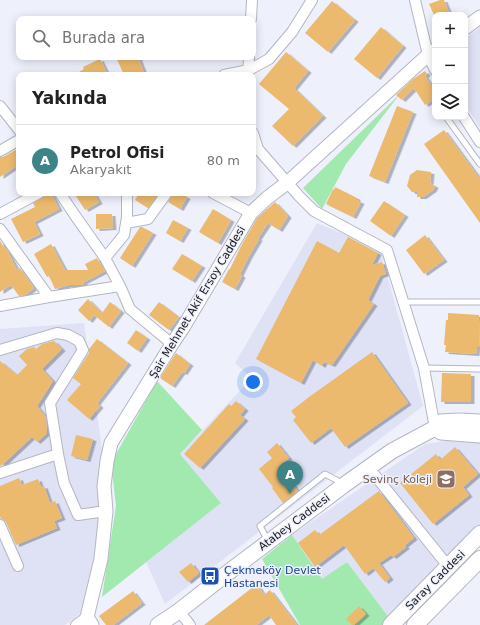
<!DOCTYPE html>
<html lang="tr">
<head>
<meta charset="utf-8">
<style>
	:root { --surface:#fff; --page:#f2f2f2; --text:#222; --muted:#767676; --line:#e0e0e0; --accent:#3c8487 }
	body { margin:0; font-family:"DejaVu Sans",sans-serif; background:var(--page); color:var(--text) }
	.controls { position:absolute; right:12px; top:12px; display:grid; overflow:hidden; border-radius:8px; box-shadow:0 2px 10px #0003 }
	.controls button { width:36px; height:36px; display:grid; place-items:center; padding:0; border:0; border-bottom:1px solid var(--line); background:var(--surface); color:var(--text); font:20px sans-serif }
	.you { position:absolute; left:253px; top:382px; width:14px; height:14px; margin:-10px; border:3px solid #fff; border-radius:50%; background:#1a73e8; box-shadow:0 0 0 6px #1a73e833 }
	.badge { display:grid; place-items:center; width:26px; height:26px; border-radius:50%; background:var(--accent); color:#fff; font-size:13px; font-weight:700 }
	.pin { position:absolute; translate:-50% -33px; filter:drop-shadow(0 1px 2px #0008) }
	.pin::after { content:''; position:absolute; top:21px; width:14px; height:12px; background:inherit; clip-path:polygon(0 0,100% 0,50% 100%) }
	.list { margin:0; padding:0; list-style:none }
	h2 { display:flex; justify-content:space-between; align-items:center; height:52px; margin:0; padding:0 16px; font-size:17px }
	h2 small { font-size:13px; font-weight:400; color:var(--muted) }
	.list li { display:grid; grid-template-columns:26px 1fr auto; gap:12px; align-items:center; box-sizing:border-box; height:72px; padding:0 16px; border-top:1px solid var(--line) }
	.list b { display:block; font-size:15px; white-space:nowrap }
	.list p { margin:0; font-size:13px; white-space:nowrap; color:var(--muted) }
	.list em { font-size:13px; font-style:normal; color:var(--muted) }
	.icon { flex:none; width:22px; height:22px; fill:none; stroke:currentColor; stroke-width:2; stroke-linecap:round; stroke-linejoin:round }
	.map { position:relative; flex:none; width:480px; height:625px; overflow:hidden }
	.search { position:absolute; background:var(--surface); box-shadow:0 2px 10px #0003; left:16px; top:16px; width:240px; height:44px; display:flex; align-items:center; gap:10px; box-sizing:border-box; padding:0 14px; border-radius:8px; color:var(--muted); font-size:15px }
	.panel { position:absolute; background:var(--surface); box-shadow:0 2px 10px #0003; left:16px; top:72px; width:240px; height:124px; border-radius:8px }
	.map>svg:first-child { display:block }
</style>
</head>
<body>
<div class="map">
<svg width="480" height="625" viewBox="0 0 480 625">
	<defs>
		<filter id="shadow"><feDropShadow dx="3.5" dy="2" stdDeviation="0" flood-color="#0004"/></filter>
	</defs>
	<rect width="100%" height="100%" fill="#eef0fc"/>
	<path fill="#dfe2f5" d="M480 27V128L465 105V39Z
		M317 223 380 249 423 406 165 604 146 562 221 503 180 454 252 378 235 363Z
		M84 323 102 449 99 536 80 614 65 625H0V329Z
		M458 439 480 441V525L393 623 347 562 322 580 292 535 425 444Z"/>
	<path fill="#a2e9af" d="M400 94 346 164 322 209 303 188Z
		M157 381 202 430 180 454 221 503 102 597 116 506 111 463Z
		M292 535 322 579 347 562 393 623 391 625H300L262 559Z"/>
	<path fill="#ecba6e" filter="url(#shadow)" d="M440 0H444L450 15H434L429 4Z
		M332 1 355 20 328 52 305 33Z
		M381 27 403 46 377 78 354 59Z
		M286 52 308 71 294 88 323 116 293 146 272 126 289 109 259 84Z
		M116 57H138L145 75H124Z
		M100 59 108 75H74L84 69 83 67Z
		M425 71 427 74 425 76 435 91V98L425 105 414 88 402 100 396 95 413 79Z
		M397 106 413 112 385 182 369 176Z
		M444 130 480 179V223L424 144Z
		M19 148V164L0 177V157H3Z
		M417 170 431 172 430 183 435 186 433 190 423 197H417V192H412L407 186 410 175Z
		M335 187 357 198V200L361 202 353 217 326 204 333 189 334 190Z
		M45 193H51L59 209 34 222 40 234 23 242 11 219 35 207 33 203 42 198 45 196Z
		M74 193H94L99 202 85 210Z
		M139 193H159L148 208 135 200Z
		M172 193H180L187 197 180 209 168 202 171 197Z
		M384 201 405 215 391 236 370 221Z
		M275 202 288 216 279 230 268 223 258 238 259 239 249 256 240 274 242 276 235 289 222 282 229 269H230L241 246 257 218Z
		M213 209 231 220 218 243 199 232Z
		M96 214H112L113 228 96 229Z
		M173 220 188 228 180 241 166 233Z
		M140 227H142L153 233 132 266 120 258Z
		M425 235 444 260 424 274 406 250Z
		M348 237 378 253 372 265 382 262 386 274 380 276 368 300 374 304 332 365 324 362 322 366 313 360 301 383 256 359 317 241 339 253Z
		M0 241 6 250H7L17 270 20 268 34 288 25 295 19 296 11 285 0 292Z
		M51 244 65 270H88L85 264 97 258 105 271 84 282V285H69L55 289 49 276 47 277 34 254Z
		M182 254 202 266 192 281 172 269Z
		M88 299 102 313 110 302 121 311 109 327 94 315 89 321 78 310Z
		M159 302 179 317 169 330 149 315Z
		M448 313 479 315V321L480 322 479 347H477L476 354 445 352 446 345H444L446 320H448Z
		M136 330 147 338 138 351 127 343Z
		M97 339 128 363 97 403 100 406 89 419 67 400 81 384 73 378 89 353V349Z
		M54 341 62 349 42 369 53 381 37 406 46 417 47 433 37 442 32 437 2 465 0 466V361L17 375 27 365 19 356 27 349 34 347 36 349 42 344Z
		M372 352 408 403 345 447 331 428 311 443 293 420 296 417 291 411 309 397Z
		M176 353 190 364 184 373 182 372 172 386 160 378Z
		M442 373 471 374V402H441Z
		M236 401 245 409 240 415 245 419 200 468 184 454 229 404 231 406Z
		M76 435 93 439 87 460 71 456Z
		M277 443 289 458 279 466 298 491 283 503 272 488 273 487 259 469 272 458 267 452Z
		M455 447 478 474 463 487 469 495 433 524 400 483 436 454 440 460Z
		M19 478 22 485 38 479 41 487 44 486 50 503 55 501 62 518 54 521 57 528 16 545 6 522 4 520 1 519 0 516V486Z
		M379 491 414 538 405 545 406 547 393 557 391 555 379 563 390 578 385 582 373 568 365 574 344 545 315 567 298 543 315 530 319 535Z
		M191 563 199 573 188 582 179 572Z
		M257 584 264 595 270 590 297 625H276L269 615 256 625H204Z
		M133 591 142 603 113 625H106L99 616Z
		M359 606 366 614 354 625H352L346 619Z"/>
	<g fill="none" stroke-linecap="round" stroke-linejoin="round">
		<defs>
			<path id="service" d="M446 117 480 164
				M404 302H480
				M424 368 480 369
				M268 541 260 526 325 474 342 483"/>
			<path id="minor" d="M415 0 428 55 435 70
				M251 19 252 0
				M224 75 249 70 269 59 292 32 312 0
				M248 75 249 57
				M0 106 19 130
				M464 117 480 142
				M253 133 258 149 299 196 314 211 387 250 424 368 435 428
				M0 151 19 140
				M60 193 74 214 105 258 120 286
				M213 193 251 213
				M0 214 39 193
				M126 223 148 219 166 194
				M0 229 49 297
				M105 258 124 235 127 217V193
				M0 306 49 297 120 286 130 309 172 344
				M0 350 57 333 68 335 79 341 83 350 50 403 58 454 64 483 78 515 106 511
				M369 468 448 566
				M0 473 58 454
				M0 525 18 566
				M179 611 190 625
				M76 625 87 617"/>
			<path id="tertiary" d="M465 28 480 17
				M92 625 87 617 101 559 106 511 104 486 107 461 111 443 172 344 184 326 251 213 267 198 287 183 428 55 435 50"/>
			<path id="secondary" d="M435 428 441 432 480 435
				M158 625 179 611 230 571 344 485 392 451 435 428 440 422 459 421 480 422"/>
			<path id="primary" d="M391 625 480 534
				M415 625 480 559"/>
		</defs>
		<use href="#service" stroke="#b4b6c1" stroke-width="7"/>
		<use href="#minor" stroke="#b4b6c1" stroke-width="12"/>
		<use href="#tertiary" stroke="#b4b6c1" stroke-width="15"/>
		<use href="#secondary" stroke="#b4b6c1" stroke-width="17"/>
		<use href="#primary" stroke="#b4b6c1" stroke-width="18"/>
		<use href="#service" stroke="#fff" stroke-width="5"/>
		<use href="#minor" stroke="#fff" stroke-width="10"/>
		<use href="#tertiary" stroke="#fff" stroke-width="13"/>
		<use href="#secondary" stroke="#fff" stroke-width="15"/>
		<use href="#primary" stroke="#fff" stroke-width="16"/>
	</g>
	<defs>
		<symbol id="university-square" viewBox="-11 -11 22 22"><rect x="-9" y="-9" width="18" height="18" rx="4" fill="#8d6e63" stroke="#eef0fc"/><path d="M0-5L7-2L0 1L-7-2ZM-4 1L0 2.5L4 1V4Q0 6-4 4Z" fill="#fff"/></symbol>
		<symbol id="bus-square" viewBox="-11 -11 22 22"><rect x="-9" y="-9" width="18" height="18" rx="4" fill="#1a4fb4" stroke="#eef0fc"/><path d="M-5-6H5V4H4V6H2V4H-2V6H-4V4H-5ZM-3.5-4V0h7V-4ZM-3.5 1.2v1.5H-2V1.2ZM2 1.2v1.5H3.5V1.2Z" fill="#fff"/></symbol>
	</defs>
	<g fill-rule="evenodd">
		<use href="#university-square" x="435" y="468" width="22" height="22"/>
		<use href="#bus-square" x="199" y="565" width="22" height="22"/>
	</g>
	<g text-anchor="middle" stroke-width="3" stroke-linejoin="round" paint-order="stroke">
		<g font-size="11" fill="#16161a" stroke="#eef0fc">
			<text transform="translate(197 302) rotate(-59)" y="4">Şair Mehmet Akif Ersoy Caddesi</text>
			<text transform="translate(294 522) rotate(-37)" y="4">Atabey Caddesi</text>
			<text transform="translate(435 580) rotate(-45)" y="4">Saray Caddesi</text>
		</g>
		<g font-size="11" fill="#785e54" stroke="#eef0fc" text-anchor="end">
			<text x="432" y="483">Sevinç Koleji</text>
		</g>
		<g font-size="11" fill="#164399" stroke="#eef0fc" text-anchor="start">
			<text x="224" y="574">Çekmeköy Devlet<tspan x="224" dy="13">Hastanesi</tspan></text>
		</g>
	</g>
</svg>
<div class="controls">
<button>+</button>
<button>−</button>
<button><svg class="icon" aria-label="layers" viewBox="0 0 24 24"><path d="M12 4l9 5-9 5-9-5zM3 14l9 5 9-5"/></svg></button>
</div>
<div class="you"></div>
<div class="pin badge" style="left:290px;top:494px">A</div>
<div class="search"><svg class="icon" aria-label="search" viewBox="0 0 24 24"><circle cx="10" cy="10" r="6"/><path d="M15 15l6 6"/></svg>Burada ara</div>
<section class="panel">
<h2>Yakında<small></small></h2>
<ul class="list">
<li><span class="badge">A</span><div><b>Petrol Ofisi</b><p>Akaryakıt</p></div><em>80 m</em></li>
</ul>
</section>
</div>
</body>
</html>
